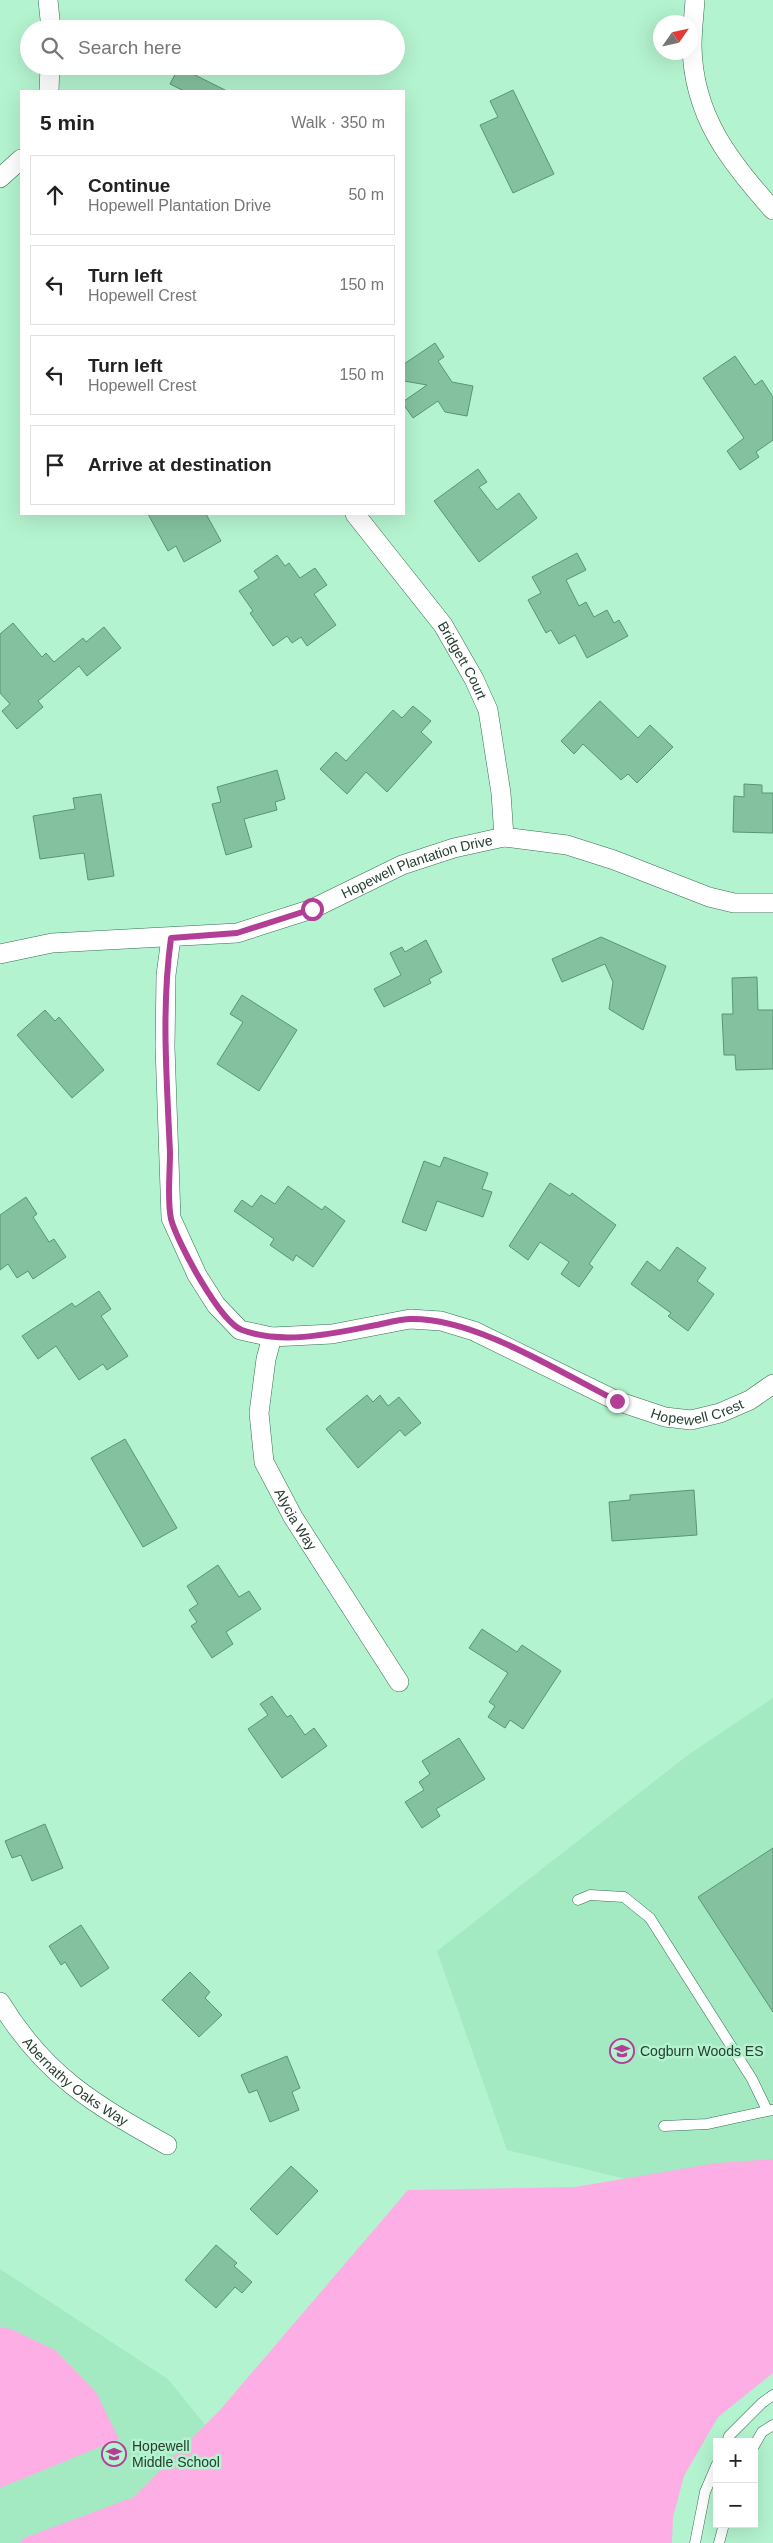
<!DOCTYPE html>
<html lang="en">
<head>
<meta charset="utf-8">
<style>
	:root { --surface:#fff; --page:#f2f2f2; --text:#222; --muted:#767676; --line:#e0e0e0 }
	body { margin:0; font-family:Helvetica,sans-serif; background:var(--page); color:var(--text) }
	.controls { position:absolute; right:15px; bottom:15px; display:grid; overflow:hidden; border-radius:0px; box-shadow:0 5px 20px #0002 }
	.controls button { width:45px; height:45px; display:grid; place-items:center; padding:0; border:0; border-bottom:1px solid var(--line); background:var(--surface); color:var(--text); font:25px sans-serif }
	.compass { position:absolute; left:653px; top:15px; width:45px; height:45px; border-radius:50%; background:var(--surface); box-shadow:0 5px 20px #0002; rotate:56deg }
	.stop { position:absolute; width:15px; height:15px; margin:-11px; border:4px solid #b33e96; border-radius:50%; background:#fff }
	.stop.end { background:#b33e96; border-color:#fff; box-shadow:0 1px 5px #0008 }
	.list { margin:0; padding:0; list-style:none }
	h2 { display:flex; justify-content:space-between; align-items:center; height:65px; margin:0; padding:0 20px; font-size:21px }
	h2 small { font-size:16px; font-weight:400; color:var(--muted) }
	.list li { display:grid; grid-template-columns:32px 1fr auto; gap:15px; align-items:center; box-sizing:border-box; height:80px; margin:0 10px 10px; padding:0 10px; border:1px solid var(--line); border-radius:0px }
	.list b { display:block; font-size:19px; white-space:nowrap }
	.list p { margin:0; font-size:16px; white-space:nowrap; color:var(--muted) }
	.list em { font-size:16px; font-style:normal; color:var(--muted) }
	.icon { flex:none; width:28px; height:28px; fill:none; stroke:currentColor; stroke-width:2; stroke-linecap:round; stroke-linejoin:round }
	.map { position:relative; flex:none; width:773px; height:2543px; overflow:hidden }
	.search { position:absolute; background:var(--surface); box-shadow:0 5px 20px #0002; left:20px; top:20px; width:385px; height:55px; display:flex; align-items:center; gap:12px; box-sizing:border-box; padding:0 18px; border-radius:28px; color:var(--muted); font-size:19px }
	.panel { position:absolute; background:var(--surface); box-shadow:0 5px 20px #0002; left:20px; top:90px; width:385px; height:425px; border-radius:0px }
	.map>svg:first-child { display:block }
</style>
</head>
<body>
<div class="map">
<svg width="773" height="2543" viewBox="0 0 773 2543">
	<rect width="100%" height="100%" fill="#b4f3cf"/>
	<path fill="#a3eac2" d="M773 1698V2203L745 2208 507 2150 437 1951 688 1755Z
		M0 2269 168 2379 289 2529 502 2543H0Z"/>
	<path fill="#fdaee4" d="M773 2159V2373L718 2417 684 2476 673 2517 672 2543H20L24 2538 134 2497 220 2410 408 2190 575 2187 717 2163Z
		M0 2327 11 2329 55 2350 96 2392 119 2439 0 2488Z"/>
	<path fill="#84c29f" stroke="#599575" d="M179 67 227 91H184L170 84Z
		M513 90 554 174 513 193 480 125 498 117 490 101Z
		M435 343 444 357 438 361 452 382 473 386 467 416 445 412 438 401 413 418 404 405V401L427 385 404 381V364Z
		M735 356 755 385 762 380 773 397V440L756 452 759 457 740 470 727 451 744 438 703 378Z
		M478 469 487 482 479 487 497 510 519 493 537 518 479 562 434 501Z
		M148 514H206L221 541 184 562 176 546 168 551Z
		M577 553 586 570 566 580 579 606 586 602 594 617 607 610 614 623 619 620 628 636 587 658 575 635 559 644 551 630 546 633 528 600 541 593 532 577Z
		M277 555 285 566 289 563 300 578 315 568 327 585 314 594 336 625 307 646 301 637 292 643 287 636 273 646 250 613 253 611 239 591 259 578 254 571Z
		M13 623 42 657 46 653 54 662 83 638 86 642 104 627 121 648 87 676 79 666 38 701 43 707 17 729 2 711 10 704 0 693V634Z
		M600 701 638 738 650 725 673 747 637 783 628 774 621 780 583 744 574 754 561 741Z
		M413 706 431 721 421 732 432 742 387 792 366 772 347 794 320 769 336 752 346 761 393 710 402 718Z
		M277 770 285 799 275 802 277 810 244 819 252 847 226 855 212 804 221 802 217 787Z
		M744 784 762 785V793H773V833L733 832 734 796 744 797Z
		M101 794 114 876 88 880 84 853 40 859 33 816 75 809 73 798Z
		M601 937 666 966 643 1030 609 1009 613 982 605 964 562 982 552 959Z
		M426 940 442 972 429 979 431 983 384 1007 374 989 401 975 390 953 402 947 405 952Z
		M757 977 758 1010H773V1069L736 1070 735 1055H724L722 1014H733L732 978Z
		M242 995 297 1030 259 1091 217 1064 243 1022 230 1014Z
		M45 1010 55 1021 59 1017 104 1070 72 1098 17 1035Z
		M444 1157 488 1173 482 1189 492 1192 483 1217 437 1201 426 1231 402 1222 424 1161 440 1167Z
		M550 1183 570 1196 572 1193 616 1225 589 1264 593 1267 579 1287 561 1274 569 1262 540 1242 528 1260 509 1246Z
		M288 1186 322 1210 325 1206 345 1221 313 1267 296 1255 293 1261 270 1245 274 1239 234 1211 242 1200 252 1207 261 1195 275 1204Z
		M26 1197 37 1214 33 1217 49 1242 54 1239 66 1257 33 1279 28 1271 17 1278 8 1264 0 1270V1215Z
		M677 1247 706 1268 697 1281 714 1294 688 1331 668 1316 671 1313 631 1284 647 1261 660 1271Z
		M99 1291 111 1309 101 1316 128 1356 107 1370 103 1364 79 1380 56 1346 38 1359 22 1336 72 1303 75 1307Z
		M367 1395 373 1402 380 1395 388 1406 399 1397 421 1423 405 1436 400 1430 358 1468 326 1429Z
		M125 1439 177 1528 143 1547 91 1458Z
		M694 1490 697 1535 612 1541 609 1502 630 1500V1495Z
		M218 1565 239 1597 249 1591 261 1609 226 1632 233 1644 212 1658 191 1626 197 1622 189 1610 198 1604 187 1586Z
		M482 1629 517 1652 522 1645 561 1671 523 1729 510 1720 505 1728 488 1717 495 1706 489 1702 508 1673 469 1648Z
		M272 1696 287 1717 291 1715 305 1735 314 1728 327 1746 282 1778 248 1729 268 1715 260 1704Z
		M459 1738 485 1779 436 1809 440 1816 422 1828 405 1802 424 1790 419 1782 430 1774 422 1761Z
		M45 1824 63 1868 32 1881 21 1855 12 1858 5 1841Z
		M773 1848V2012L698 1897Z
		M81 1925 109 1968 81 1987 65 1962 61 1965 49 1946Z
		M190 1972 210 1992 205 1998 222 2015 199 2037 162 2000Z
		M287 2056 300 2088 292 2092 299 2110 270 2122 257 2090 249 2093 241 2075Z
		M291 2166 318 2191 277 2235 250 2209Z
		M216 2245 237 2263 234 2266 252 2282 242 2293 235 2287 216 2308 185 2280Z"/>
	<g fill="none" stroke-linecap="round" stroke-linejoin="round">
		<defs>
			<path id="lane" d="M578 1900 590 1895 624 1897 650 1918 752 2079 767 2110
				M664 2126 707 2124 772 2110
				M727 2442 729 2436 762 2403 773 2395
				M754 2446 762 2432 773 2425
				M695 2543 705 2492 717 2464
				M719 2543 724 2524"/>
			<g id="street">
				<path d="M48 0 51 29"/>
				<path d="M695 0C694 15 692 31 692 46 693 115 729 161 773 210"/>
				<path d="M49 91 50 66"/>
				<path d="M0 178 21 159"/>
				<path id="s1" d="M355 514 443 625 474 679 488 710 501 793 504 837"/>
				<path id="s2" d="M171 938 166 975 165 1047 171 1218 197 1275 216 1305 240 1330 272 1337 332 1334 410 1319 441 1321 474 1331 617 1401 665 1417 691 1420 720 1413 750 1400 773 1384"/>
				<path id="s3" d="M0 954 52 943 237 933 312 909 402 865 454 848 504 837 567 845 614 860 709 897 734 903H773"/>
				<path id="s4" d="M272 1337 266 1359 259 1413 264 1462 293 1517 399 1682"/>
				<path id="s5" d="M0 2002C45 2076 94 2104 167 2145"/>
			</g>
		</defs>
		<use href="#lane" stroke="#326f50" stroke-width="11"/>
		<use href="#street" stroke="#326f50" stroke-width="20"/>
		<use href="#lane" stroke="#fff" stroke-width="10"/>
		<use href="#street" stroke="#fff" stroke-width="19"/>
	</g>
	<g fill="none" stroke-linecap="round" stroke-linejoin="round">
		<path stroke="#b33e96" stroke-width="6" d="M312 909 237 933 171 938C161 1010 167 1082 170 1153 170 1173 167 1200 171 1219 177 1242 220 1322 242 1330 282 1345 331 1334 371 1326 384 1324 398 1319 411 1319 476 1318 559 1372 617 1401"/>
	</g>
	<defs>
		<symbol id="school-ring" viewBox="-11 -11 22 22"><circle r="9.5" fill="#b4f3cf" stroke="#b33e96" stroke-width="1.5"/><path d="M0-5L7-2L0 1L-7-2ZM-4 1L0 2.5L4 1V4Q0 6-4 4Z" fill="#b33e96"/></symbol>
	</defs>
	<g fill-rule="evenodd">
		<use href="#school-ring" x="608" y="2037" width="28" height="28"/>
		<use href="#school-ring" x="100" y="2440" width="28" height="28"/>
	</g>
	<g text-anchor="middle" stroke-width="5" stroke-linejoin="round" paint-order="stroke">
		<g font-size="14" fill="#253e30" stroke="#b4f3cf">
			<text dy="5" stroke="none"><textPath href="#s1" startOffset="182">Bridgett Court</textPath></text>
			<text dy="5" stroke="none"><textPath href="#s3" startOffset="431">Hopewell Plantation Drive</textPath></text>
			<text dy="5" stroke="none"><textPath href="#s2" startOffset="894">Hopewell Crest</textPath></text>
			<text dy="5" stroke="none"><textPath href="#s4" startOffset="192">Alycia Way</textPath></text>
			<text dy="5" stroke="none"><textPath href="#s5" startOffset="111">Abernathy Oaks Way</textPath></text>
		</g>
		<g font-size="14" fill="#253e30" stroke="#b4f3cf" text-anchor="start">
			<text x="640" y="2056">Cogburn Woods ES</text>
			<text x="132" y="2451">Hopewell<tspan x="132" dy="16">Middle School</tspan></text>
		</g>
	</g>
</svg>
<div class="controls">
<button>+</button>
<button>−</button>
</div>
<svg class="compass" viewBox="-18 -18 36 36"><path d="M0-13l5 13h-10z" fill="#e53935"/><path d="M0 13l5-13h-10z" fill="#767676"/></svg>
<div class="stop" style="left:312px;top:909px"></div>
<div class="stop end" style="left:617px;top:1401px"></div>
<div class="search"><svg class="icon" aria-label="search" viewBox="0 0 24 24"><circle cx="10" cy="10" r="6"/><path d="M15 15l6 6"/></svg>Search here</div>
<section class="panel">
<h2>5 min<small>Walk · 350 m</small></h2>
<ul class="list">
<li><svg class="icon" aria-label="ahead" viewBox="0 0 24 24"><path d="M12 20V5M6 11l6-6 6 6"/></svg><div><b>Continue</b><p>Hopewell Plantation Drive</p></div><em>50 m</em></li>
<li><svg class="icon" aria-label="left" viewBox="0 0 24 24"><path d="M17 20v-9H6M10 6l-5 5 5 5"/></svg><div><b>Turn left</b><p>Hopewell Crest</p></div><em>150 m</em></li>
<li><svg class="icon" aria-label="left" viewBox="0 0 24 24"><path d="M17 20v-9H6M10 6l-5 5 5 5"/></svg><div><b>Turn left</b><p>Hopewell Crest</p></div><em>150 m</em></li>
<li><svg class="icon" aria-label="arrive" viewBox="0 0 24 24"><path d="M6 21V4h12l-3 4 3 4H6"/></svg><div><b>Arrive at destination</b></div></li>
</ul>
</section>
</div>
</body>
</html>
